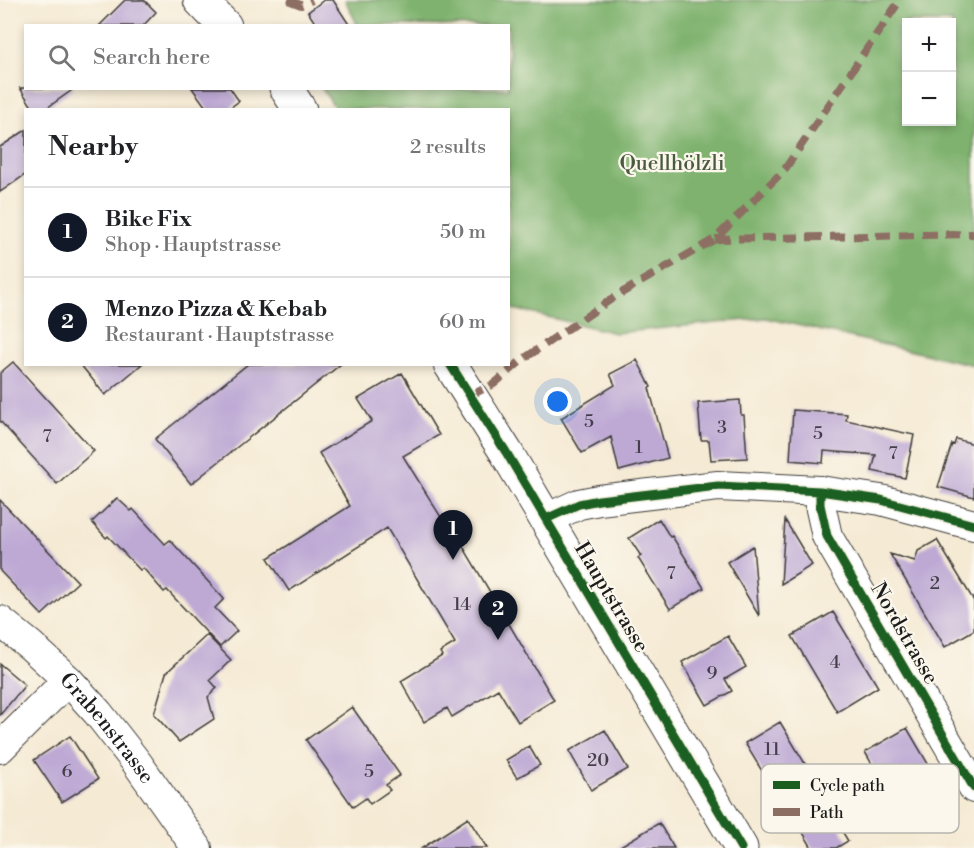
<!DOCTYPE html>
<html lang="en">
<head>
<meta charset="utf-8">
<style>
	:root { --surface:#fff; --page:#f6f6f6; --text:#202124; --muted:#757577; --line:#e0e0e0; --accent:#111827 }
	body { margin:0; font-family:"Libre Bodoni",serif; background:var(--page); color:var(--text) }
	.controls { position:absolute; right:18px; top:18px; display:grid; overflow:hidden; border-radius:0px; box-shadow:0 3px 9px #0003 }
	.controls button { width:54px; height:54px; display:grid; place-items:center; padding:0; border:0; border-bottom:2px solid var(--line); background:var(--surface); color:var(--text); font:30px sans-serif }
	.you { position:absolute; left:558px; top:402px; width:21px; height:21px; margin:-15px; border:4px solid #fff; border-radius:50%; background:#1a73e8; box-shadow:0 0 0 9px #1a73e833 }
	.badge { display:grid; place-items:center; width:39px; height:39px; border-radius:50%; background:var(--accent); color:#fff; font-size:20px; font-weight:700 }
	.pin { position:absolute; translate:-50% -50px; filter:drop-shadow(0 2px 3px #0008) }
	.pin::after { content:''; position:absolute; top:32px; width:21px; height:18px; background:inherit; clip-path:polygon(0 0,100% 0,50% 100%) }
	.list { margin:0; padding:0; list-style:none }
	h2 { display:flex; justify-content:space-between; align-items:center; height:78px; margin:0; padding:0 24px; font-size:26px }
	h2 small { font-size:20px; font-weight:400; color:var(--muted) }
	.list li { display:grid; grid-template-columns:39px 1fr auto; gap:18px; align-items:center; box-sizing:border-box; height:90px; padding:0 24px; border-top:2px solid var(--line) }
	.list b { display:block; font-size:22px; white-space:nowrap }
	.list p { margin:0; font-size:20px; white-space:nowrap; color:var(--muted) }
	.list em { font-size:20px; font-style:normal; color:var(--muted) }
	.icon { flex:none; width:33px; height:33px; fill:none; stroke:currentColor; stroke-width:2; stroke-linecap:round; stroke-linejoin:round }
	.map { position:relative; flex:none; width:974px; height:848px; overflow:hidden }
	.search { position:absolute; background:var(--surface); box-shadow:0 3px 9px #0003; left:24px; top:24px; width:486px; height:66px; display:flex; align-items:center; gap:15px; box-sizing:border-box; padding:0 21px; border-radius:0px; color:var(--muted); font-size:22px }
	.panel { position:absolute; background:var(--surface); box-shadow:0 3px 9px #0003; left:24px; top:108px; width:486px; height:258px; border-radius:0px }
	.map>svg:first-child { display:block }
</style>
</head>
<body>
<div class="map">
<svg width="974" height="848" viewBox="0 0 974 848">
	<rect width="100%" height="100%" fill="#fbf7ec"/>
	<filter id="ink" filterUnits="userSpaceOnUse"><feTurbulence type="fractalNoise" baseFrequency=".0167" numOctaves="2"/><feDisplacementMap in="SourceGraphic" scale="12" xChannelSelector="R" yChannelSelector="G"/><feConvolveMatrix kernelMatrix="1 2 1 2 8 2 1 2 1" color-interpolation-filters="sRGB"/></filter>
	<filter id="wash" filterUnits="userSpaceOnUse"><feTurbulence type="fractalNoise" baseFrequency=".008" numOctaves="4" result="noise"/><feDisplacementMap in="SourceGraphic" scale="24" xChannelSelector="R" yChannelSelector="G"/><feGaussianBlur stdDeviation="1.35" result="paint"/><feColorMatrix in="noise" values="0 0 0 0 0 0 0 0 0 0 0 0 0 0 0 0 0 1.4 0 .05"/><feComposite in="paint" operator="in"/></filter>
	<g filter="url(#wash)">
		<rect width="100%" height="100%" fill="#f5ead4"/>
		<path fill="#7fb26e" stroke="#4e6745" stroke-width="1.5" fill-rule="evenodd" d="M345 0H974V365L766 318 615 333 509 308 508 110 336 109 322 89 508 88V26L355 25 357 24ZM906 22H952V122H906Z"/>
		<g id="blocks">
			<path fill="#bda9d4" d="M125 0H144L156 12 143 26H99Z
				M324 0H333L350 26H317L308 12Z
				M20 88H75L44 110H34Z
				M192 88H230L239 101 227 110H208Z
				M26 130V174L0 192V147Z
				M637 360 651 387 649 388 668 458 619 471 611 437 582 453 561 418 615 385 610 374Z
				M13 362 94 451 57 484 0 421V373Z
				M80 364H142L105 395Z
				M248 364H341L191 484 155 439Z
				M402 373 439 435 403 456 444 522 448 521 554 700 518 722 498 689 452 717 447 708 424 722 401 681 442 656 440 652 455 643 387 528 289 591 268 558 350 506 319 453 372 421 358 399Z
				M740 400 741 415H744L747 458 711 460 709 440H701L698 403Z
				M793 410 847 414 846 420 914 435 905 478 872 471 876 455 824 451 823 463 790 460Z
				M956 439 974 444V497L938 487 952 444 954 445Z
				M117 498 131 511 133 509 165 544 170 540 224 599 215 608 237 631 220 647 167 590 164 592 143 568 140 570 108 536 106 538 92 522Z
				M0 500 78 582 42 615 0 571Z
				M659 519 670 537 672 536 704 588 670 609 638 558 641 556 629 538Z
				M785 520 812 565 781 584Z
				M937 540 974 601V630L945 647 890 554 915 561 918 551Z
				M753 546 759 616 727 562Z
				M833 612 878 687 837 712 792 636Z
				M207 635 231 660 210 680 217 688 208 697 214 719 179 742 154 714 166 673Z
				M728 636 746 667 725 679 732 691 707 705 682 662Z
				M0 664 25 685 0 715Z
				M352 707 400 775 386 785 390 790 370 804 366 798 353 807 306 740Z
				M780 722 831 807 829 809 848 841 836 848H812L769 774 765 776 745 743Z
				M907 728 948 798 906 823 865 752Z
				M605 730 628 769 591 790 569 751Z
				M70 736 98 779 62 802 34 760Z
				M529 746 540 765 517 778 506 760Z
				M468 818 487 848H422Z
				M659 823 674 848H617Z"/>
		</g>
	</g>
	<g filter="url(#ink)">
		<use href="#blocks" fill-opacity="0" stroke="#3d3b38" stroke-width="1.5"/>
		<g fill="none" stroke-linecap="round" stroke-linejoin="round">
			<defs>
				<g id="street">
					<path d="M820 491V505L827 536 974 788"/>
					<path d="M546 519 579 504 599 500 718 486 820 491 881 500 974 525"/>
					<path id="s1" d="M0 621 31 646 68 680 98 713 137 763 197 848"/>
					<path d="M0 748 68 680"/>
				</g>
				<path id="primary" d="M200 0 225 26
					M286 88 300 110
					M450 364 506 452 741 848"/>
			</defs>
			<use href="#street" stroke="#3d3b38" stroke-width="32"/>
			<use href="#primary" stroke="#3d3b38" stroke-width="35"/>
			<use href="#street" stroke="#fff" stroke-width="30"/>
			<use href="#primary" stroke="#fff" stroke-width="33"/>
			<path stroke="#8d6e63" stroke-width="8" stroke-dasharray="15 8" stroke-linecap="butt" d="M288 0 301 5 312 0
				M715 239 974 234
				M469 396 494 384 522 360 616 296 715 239 785 169 900 0"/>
			<defs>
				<path id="cycleway" d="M450 364 506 452 741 848
					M820 491V505L827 536 974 788
					M546 519 579 504 599 500 718 486 820 491 881 500 974 525"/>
			</defs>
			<use href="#cycleway" stroke="#fbf7ec" stroke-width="13"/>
			<use href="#cycleway" stroke="#1b5e20" stroke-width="9"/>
		</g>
	</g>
	<g text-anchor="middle" stroke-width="4.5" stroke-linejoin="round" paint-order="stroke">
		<g font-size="18" fill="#443f4a">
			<text x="589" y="427">5</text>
			<text x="722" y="433">3</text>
			<text x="818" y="439">5</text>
			<text x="47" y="442">7</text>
			<text x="639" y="453">1</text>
			<text x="893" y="459">7</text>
			<text x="671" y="579">7</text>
			<text x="935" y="589">2</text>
			<text x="462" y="610">14</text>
			<text x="835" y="668">4</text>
			<text x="712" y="679">9</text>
			<text x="772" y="755">11</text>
			<text x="598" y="766">20</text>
			<text x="67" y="777">6</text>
			<text x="369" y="777">5</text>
		</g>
		<g font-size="21" fill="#4a5b3f" stroke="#fbf7ec">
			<text x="672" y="170">Quellhölzli</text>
		</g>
		<g font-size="21" fill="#1c1c1c" stroke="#fbf7ec">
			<text transform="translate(612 597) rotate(59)" y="7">Hauptstrasse</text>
			<text transform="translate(905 633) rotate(60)" y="7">Nordstrasse</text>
			<text dy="7" stroke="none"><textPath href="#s1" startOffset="152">Grabenstrasse</textPath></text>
		</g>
	</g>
	<rect x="761" y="764" width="198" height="69" rx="9" fill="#fbf7ec" stroke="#b8b5ae" stroke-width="1.5"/>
	<rect x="773" y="781" width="27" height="8" fill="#1b5e20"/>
	<rect x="773" y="808" width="27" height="8" fill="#8d6e63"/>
	<g font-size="16" fill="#1c1c1c">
		<text x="810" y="791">Cycle path</text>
		<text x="810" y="818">Path</text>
	</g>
</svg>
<div class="controls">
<button>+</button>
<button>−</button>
</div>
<div class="you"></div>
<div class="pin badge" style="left:453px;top:560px">1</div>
<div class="pin badge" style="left:498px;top:640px">2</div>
<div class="search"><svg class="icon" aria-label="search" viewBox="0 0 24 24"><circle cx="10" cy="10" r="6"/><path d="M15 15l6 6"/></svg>Search here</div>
<section class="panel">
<h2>Nearby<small>2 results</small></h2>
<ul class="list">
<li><span class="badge">1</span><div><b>Bike Fix</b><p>Shop · Hauptstrasse</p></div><em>50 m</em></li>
<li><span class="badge">2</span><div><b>Menzo Pizza &amp; Kebab</b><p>Restaurant · Hauptstrasse</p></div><em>60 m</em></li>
</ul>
</section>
</div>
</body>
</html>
